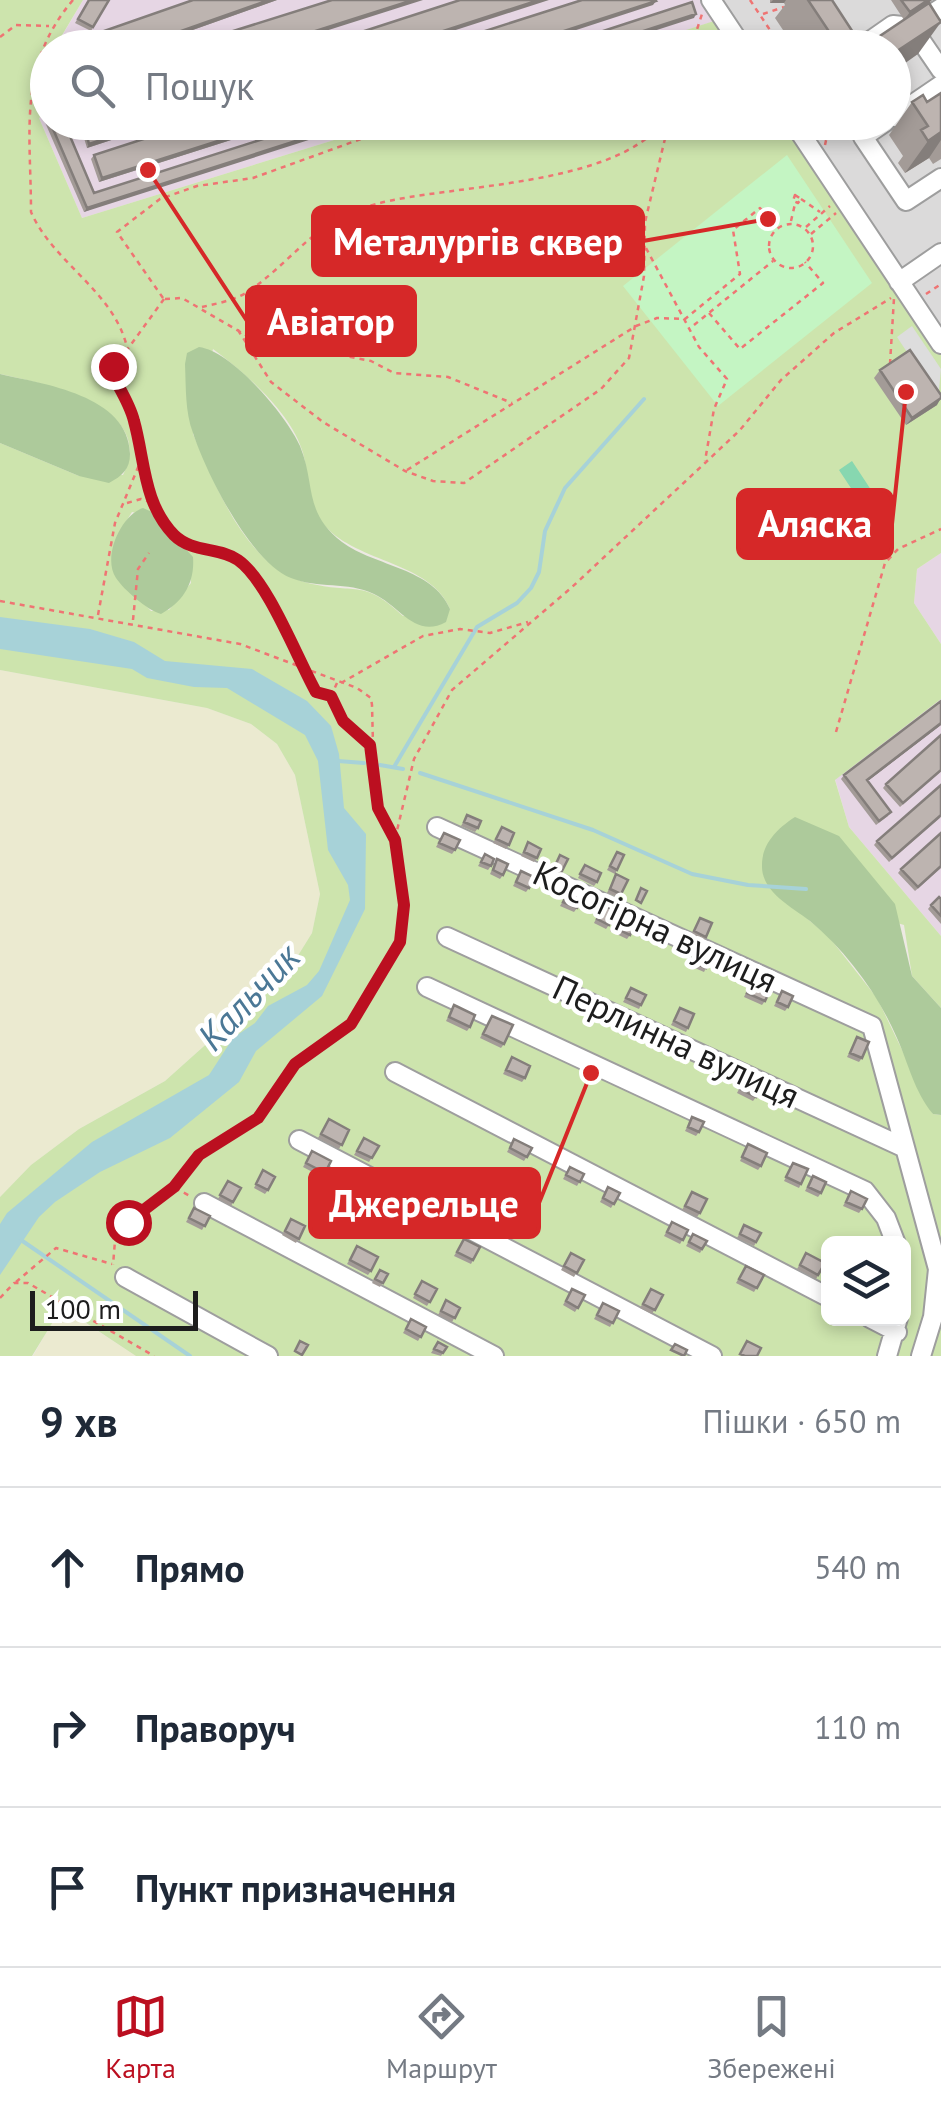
<!DOCTYPE html>
<html lang="uk">
<head>
<meta charset="utf-8">
<style>
	:root { --surface:#fff; --page:#f2f2f3; --text:#1f2937; --muted:#747a83; --line:#e0e1e3; --accent:#bb0f20 }
	body { margin:0; font-family:"PT Sans",sans-serif; background:var(--page); color:var(--text) }
	.controls { position:absolute; right:30px; bottom:30px; display:grid; overflow:hidden; border-radius:15px; box-shadow:0 5px 15px #0003 }
	.controls button { width:90px; height:90px; display:grid; place-items:center; padding:0; border:0; border-bottom:2px solid var(--line); background:var(--surface); color:var(--text); font:50px sans-serif }
	.scale { position:absolute; left:30px; bottom:25px; width:168px; box-sizing:border-box; padding-left:10px; border:5px solid #1d1d1d; border-top:0; font-size:28px; line-height:35px; white-space:nowrap; color:#1d1d1d; -webkit-text-stroke:8px #fff; paint-order:stroke }
	.stop { position:absolute; width:30px; height:30px; margin:-22px; border:8px solid #bb0f20; border-radius:50%; background:#fff }
	.stop.end { background:#bb0f20; border-color:#fff; box-shadow:0 2px 10px #0008 }
	.list { margin:0; padding:0; list-style:none }
	h2 { display:flex; justify-content:space-between; align-items:center; height:130px; margin:0; padding:0 40px; font-size:42px }
	h2 small { font-size:32px; font-weight:400; color:var(--muted) }
	.list li { display:grid; grid-template-columns:65px 1fr auto; gap:30px; align-items:center; box-sizing:border-box; height:160px; padding:0 40px; border-top:2px solid var(--line) }
	.list b { display:block; font-size:38px; white-space:nowrap }
	.list em { font-size:32px; font-style:normal; color:var(--muted) }
	.icon { flex:none; width:55px; height:55px; fill:none; stroke:currentColor; stroke-width:2; stroke-linecap:round; stroke-linejoin:round }
	.map { position:relative; flex:none; width:941px; height:1356px; overflow:hidden }
	.search { position:absolute; background:var(--surface); box-shadow:0 5px 15px #0003; left:30px; right:30px; top:30px; height:110px; display:flex; align-items:center; gap:25px; box-sizing:border-box; padding:0 35px; border-radius:55px; color:var(--muted); font-size:38px }
	.sheet { height:610px; background:var(--surface) }
	nav { display:flex; justify-content:space-around; align-items:center; box-sizing:border-box; height:140px; border-top:2px solid var(--line); background:var(--surface); font-size:28px; color:var(--muted) }
	nav a { display:grid; justify-items:center; gap:5px }
	nav .on { color:var(--accent) }
	.map>svg:first-child { display:block }
</style>
</head>
<body>
<div class="map">
<svg width="941" height="1356" viewBox="0 0 941 1356">
	<rect width="100%" height="100%" fill="#ede9e3"/>
	<path fill="#dbdada" d="M718 0H941V333L800 123 894 122V48L750 47Z"/>
	<path fill="#e6d6e4" d="M83 0H701L715 21 630 48H55Z
		M47 113 48 122 389 123 82 218 39 118Z
		M941 553V644L914 603 917 569Z
		M941 699V936L849 827 835 779Z"/>
	<path fill="#ebead0" d="M0 670 207 708 251 724 277 744 295 775 320 894 312 933 289 970 165 1081 79 1129 31 1165 0 1197Z
		M61 1307 136 1356H33Z"/>
	<path fill="#cde4ad" fill-rule="evenodd" d="M0 0H83L55 47 48 48 47 113 39 118 82 218 389 123H793L941 344V553L917 569 914 603 941 644V699L835 780 849 827 941 936V1008L912 976 904 925 767 885 829 937 877 998 933 1114 941 1115V1356H136L62 1307 32 1356H0V1197L31 1165 79 1129 165 1081 289 970 312 933 320 894 295 775 277 744 251 724 207 708 0 670V443L79 476 123 475C158 406 45 384 0 374ZM213 349C245 373 292 413 303 453 310 478 306 505 325 526 358 563 431 562 450 609L403 616C364 579 357 594 312 584 247 571 217 488 193 434ZM132 512 158 518 187 549 191 583 169 610 151 611 133 592 117 536ZM828 1244H904V1318H828Z
		M701 0H711L743 48H630L714 21Z"/>
	<path fill="#adca9b" d="M199 347C232 351 287 416 300 446 316 485 303 512 342 542 376 567 433 568 450 609L446 622C415 639 400 606 374 594 347 581 318 589 291 578 251 563 206 473 193 433 185 412 186 387 185 364L187 353Z
		M0 374C43 384 129 395 130 454 130 469 122 476 109 483L79 476 0 443Z
		M143 508 152 512 193 557C195 583 183 602 161 614 147 610 124 590 116 578 102 557 121 515 143 508Z
		M795 817 839 836 895 904 912 976 941 1008V1115L933 1114C914 1091 909 1065 897 1038 878 994 847 952 810 921 792 907 761 892 762 865 762 843 778 828 795 817Z"/>
	<path fill="#c4f5c3" d="M787 155 872 283 718 406 623 286Z"/>
	<path fill="#87d7b0" d="M852 461 885 511 880 536 847 558 841 549 876 526 839 470Z"/>
	<path fill="#ddd" d="M912 326 941 369 938 399 897 337Z"/>
	<path fill="#a7d2d8" d="M0 617 90 629 134 642 165 661 252 669 307 701 331 726 339 754 344 808 366 834 365 909 322 996 256 1051 239 1082 170 1138 100 1172 55 1202 39 1217 0 1275V1224L7 1213 92 1142 209 1075 233 1038 255 1023 268 1006 307 985 319 971 350 900 348 885 328 850 318 761 305 735 227 688 194 687 147 678 132 669 0 649Z"/>
	<g fill="none" stroke-linecap="round" stroke-linejoin="round">
		<path stroke="#a7d2d8" stroke-width="4" d="M338 761 364 763
			M380 765 403 769
			M394 767 477 627 517 603 531 588 539 572 545 531 565 488 644 399
			M420 773 593 830 692 874 748 885 806 889
			M21 1240 190 1356"/>
		<defs>
			<path id="minor" d="M711 0 743 48
				M913 29 941 70
				M860 48 893 25 912 27 941 8
				M894 117 941 85
				M793 122 941 344
				M885 122 863 137 906 201 941 178
				M899 282 941 253
				M437 827 872 1026 938 1269 933 1317 921 1356
				M447 937 905 1148
				M427 987 865 1191 886 1218 896 1244
				M395 1072 828 1297
				M299 1140 712 1356
				M204 1203 494 1356
				M125 1277 268 1356
				M870 1318 897 1332
				M887 1356 898 1318"/>
		</defs>
		<use href="#minor" stroke="#9e9e9e" stroke-width="22"/>
		<path stroke="#ef7473" stroke-width="2.5" stroke-dasharray="5 5" stroke-linecap="butt" d="M73 0C17 66 31 131 31 212 54 264 113 290 127 347
			M750 0 782 48
			M763 14 784 7
			M0 37 16 25 49 26
			M663 48 695 33
			M691 48 703 11
			M825 145 830 122
			M795 195 801 199 798 203 793 201Z
			M801 199 820 212
			M791 221 795 204
			M769 246a22 22 0 1 1 44 0a22 22 0 1 1-44 0Z
			M806 227 830 206
			M811 234 836 213
			M646 248 699 347 727 379 714 409 705 461
			M926 294 941 284
			M163 298 117 232 160 199 197 186 253 178 394 127 437 122
			M164 299 111 372C119 388 130 405 134 421 145 460 143 503 175 535 192 553 220 547 238 560 268 582 297 658 316 692L331 696
			M165 299 182 298 273 351 307 348 371 361 394 373 448 377 512 403
			M202 307C219 303 237 300 252 289 296 257 317 219 376 204 451 184 613 187 663 122
			M709 313 740 349 823 283 805 262
			M694 325 773 261
			M238 330 271 382 323 422 405 471 433 481 464 483 601 389 629 358 644 276 645 222 669 122
			M890 364 894 298
			M407 470 636 326 657 318 685 319 740 274 733 230 760 208 777 228
			M127 503 141 499 153 503
			M0 601 240 644 357 688 371 698 372 705 374 785 378 808 395 841 404 905 400 942 351 1024 295 1064 258 1118 199 1155 174 1187 128 1222 115 1241 113 1265
			M98 615 115 523 139 465
			M133 620 138 569 149 553
			M337 683 331 696 343 721 369 744
			M341 683 423 636 460 629 490 633 528 622
			M836 732 885 563 898 549 941 529
			M395 839 414 759 452 690 571 588 705 463 740 430 781 380 834 333 891 298
			M175 1188 190 1196
			M16 1282 56 1248 112 1264
			M0 1298 14 1283H28L154 1356"/>
		<use href="#minor" stroke="#fff" stroke-width="18"/>
	</g>
	<path fill="#a39b97" d="M89 0H109L91 31 75 23Z
		M193 0H277L142 48H105L101 35 104 31Z
		M770 0H832L857 48H795L775 18 785 5 784 3H770Z
		M891 0H932L929 3 918 54 894 48H864L904 20Z
		M941 93V159L933 164 929 158 905 173 898 163 903 156 889 135 912 102H927Z
		M48 115V122H64L94 193 316 122 84 212 44 120Z
		M82 122H166L87 148 80 125Z
		M196 122H287L99 182 91 159 94 155Z
		M880 370 937 405 906 425 874 378Z
		M941 701V725L867 781 888 816 876 825 841 779 844 775Z
		M941 771 900 807 883 788 886 784Z
		M467 815 478 828 475 832 461 826Z
		M941 817 889 862 874 845 877 841Z
		M502 827 509 845 506 849 493 843Z
		M444 833 455 850 452 854 436 847Z
		M528 842 537 858 534 862 521 856Z
		M617 852V870L615 874 607 870Z
		M485 854 491 866 488 870 478 866Z
		M560 855 562 871 559 875 551 872Z
		M497 859 503 875 500 879 490 874Z
		M585 865 597 882 594 886 578 878Z
		M941 868 915 891 898 873 901 869Z
		M521 871 529 888 526 892 513 886Z
		M616 874 621 894 619 898 607 893Z
		M567 894 577 908 574 912 560 906Z
		M941 899V924L928 909 931 905Z
		M603 905 609 925 606 929 594 923Z
		M618 916 630 935 627 939 610 931Z
		M700 918 706 937 703 941 691 935Z
		M696 950 706 968 704 972 688 965Z
		M753 978 765 1001 762 1005 744 997Z
		M631 988 641 1005 639 1009 623 1002Z
		M782 991 788 1007 785 1011 774 1006Z
		M454 1005 470 1027 467 1031 446 1021Z
		M680 1008 688 1028 686 1032 671 1025Z
		M492 1016 504 1044 501 1048 480 1038Z
		M857 1037 862 1058 859 1062 847 1057Z
		M512 1057 525 1078 522 1082 503 1074Z
		M744 1079 756 1097 753 1101 737 1093Z
		M692 1117 699 1132 696 1136 685 1131Z
		M329 1119 349 1130 339 1149 318 1138Z
		M364 1138 379 1146 369 1162 354 1155Z
		M514 1139 532 1148 524 1161 507 1152Z
		M748 1144 761 1166 758 1170 740 1161Z
		M312 1151 331 1161 322 1177 303 1167Z
		M793 1163 801 1184 799 1188 784 1181Z
		M570 1167 584 1174 577 1186 563 1179Z
		M263 1170 268 1190 265 1194 254 1188Z
		M813 1176 821 1193 818 1197 805 1191Z
		M228 1181 241 1188 231 1206 218 1199Z
		M608 1187 620 1193 611 1208 600 1202Z
		M851 1191 862 1209 859 1213 843 1206Z
		M692 1192 700 1213 697 1217 682 1210Z
		M454 1193 463 1197 455 1211 447 1207Z
		M194 1208 210 1216 202 1230 186 1222Z
		M434 1214 448 1221 439 1238 424 1230Z
		M291 1219 305 1226 296 1243 282 1235Z
		M672 1222 688 1230 680 1244 664 1236Z
		M744 1225 761 1233 754 1246 737 1238Z
		M693 1234 707 1241 700 1253 686 1246Z
		M464 1239 480 1247 471 1264 454 1256Z
		M357 1246 371 1271 368 1275 347 1264Z
		M571 1253 584 1260 574 1277 561 1270Z
		M806 1253 825 1263 816 1279 797 1269Z
		M746 1266 764 1275 754 1292 736 1283Z
		M380 1270 388 1274 380 1287 372 1283Z
		M422 1281 437 1289 427 1306 413 1298Z
		M572 1289 585 1295 575 1312 563 1305Z
		M651 1289 663 1295 652 1314 640 1308Z
		M446 1300 460 1308 452 1322 438 1315Z
		M603 1303 619 1311 610 1327 594 1319Z
		M411 1319 426 1327 418 1341 403 1333Z
		M438 1342 447 1347 441 1356 431 1353Z"/>
	<path fill="#847e7b" d="M269 0H277L142 48H133Z
		M413 0H423L272 48H262Z
		M539 0H549L400 48H391Z
		M773 0H786L784 3H770Z
		M928 0H932L904 20 910 12Z
		M656 1 653 5 521 48H512Z
		M696 14 694 18 601 48H591Z
		M941 22 918 54 894 71V53Z
		M156 122H166L87 148 89 144Z
		M277 122H287L99 182 102 178Z
		M355 122H365L84 212 87 208Z
		M941 132V140L929 158 905 173 928 141Z
		M941 398 937 405 906 425 912 418Z
		M941 723V725L864 784 867 780Z"/>
	<path fill="#bdb4b0" stroke="#847e7b" stroke-width="2.5" d="M89 0H109L93 27 78 19Z
		M193 0H269L133 48H110L104 31Z
		M332 0H413L262 48H179Z
		M460 0H539L391 48H312Z
		M582 0H655L656 1 512 48H432Z
		M808 0H832L860 43 853 48H840Z
		M901 0H928L910 12Z
		M692 2 696 14 591 48H551Z
		M929 3 941 22 894 53V48H866L865 46Z
		M941 93V132L928 141 921 130 928 126 912 102 923 95 927 102Z
		M50 122H64L94 193 316 122H355L87 208Z
		M83 122H156L89 144Z
		M196 122H277L102 178 94 155Z
		M910 350 941 395V398L912 418 880 370Z
		M941 701V723L867 780 891 812 879 821 844 775Z
		M941 735V770L903 803 886 784Z
		M941 785V815L892 858 877 841Z
		M467 815 481 821 478 828 464 822Z
		M502 827 514 833 509 845 496 839Z
		M444 833 460 840 455 850 439 843Z
		M941 833V866L918 887 901 869Z
		M528 842 541 849 537 858 524 852Z
		M617 852 624 855 617 870 610 866Z
		M485 854 494 859 491 866 481 862Z
		M560 855 568 859 562 871 554 868Z
		M497 859 508 864 503 875 493 870Z
		M585 865 601 873 597 882 580 874Z
		M521 871 534 877 529 888 516 882Z
		M616 874 628 880 621 894 610 889Z
		M641 888 647 891 641 903 636 900Z
		M567 894 581 900 577 908 563 902Z
		M939 897 941 899V916L931 905Z
		M603 905 616 911 609 925 597 919Z
		M618 916 635 924 630 935 613 927Z
		M700 918 712 923 706 937 694 931Z
		M696 950 712 957 706 968 691 961Z
		M753 978 772 986 765 1001 747 993Z
		M631 988 646 995 641 1005 626 998Z
		M782 991 793 996 788 1007 777 1002Z
		M454 1005 475 1015 470 1027 449 1017Z
		M680 1008 694 1014 688 1028 674 1021Z
		M492 1016 513 1025 504 1044 483 1034Z
		M857 1037 869 1042 862 1058 850 1053Z
		M512 1057 530 1066 525 1078 506 1070Z
		M744 1079 761 1086 756 1097 740 1089Z
		M692 1117 704 1122 699 1132 688 1127Z
		M329 1119 349 1130 342 1145 321 1134Z
		M364 1138 379 1146 372 1158 357 1151Z
		M514 1139 532 1148 527 1157 510 1148Z
		M748 1144 767 1153 761 1166 742 1157Z
		M312 1151 331 1161 325 1173 306 1163Z
		M793 1163 808 1169 801 1184 786 1177Z
		M570 1167 584 1174 580 1182 566 1175Z
		M263 1170 275 1177 268 1190 256 1184Z
		M813 1176 826 1182 821 1193 808 1187Z
		M228 1181 241 1188 233 1202 220 1195Z
		M608 1187 620 1193 614 1204 603 1198Z
		M851 1191 867 1199 862 1209 846 1202Z
		M692 1192 707 1199 700 1213 685 1206Z
		M194 1208 210 1216 205 1226 189 1218Z
		M291 1219 305 1226 299 1239 285 1231Z
		M672 1222 688 1230 683 1240 667 1232Z
		M744 1225 761 1233 756 1242 740 1234Z
		M693 1234 707 1241 702 1249 689 1242Z
		M464 1239 480 1247 473 1260 457 1252Z
		M357 1246 378 1257 371 1271 350 1260Z
		M571 1253 584 1260 577 1273 564 1266Z
		M806 1253 825 1263 818 1275 800 1265Z
		M746 1266 764 1275 757 1288 739 1279Z
		M380 1270 388 1274 383 1283 375 1279Z
		M422 1281 437 1289 430 1302 415 1294Z
		M572 1289 585 1295 578 1308 566 1301Z
		M651 1289 663 1295 655 1310 643 1304Z
		M446 1300 460 1308 455 1318 441 1311Z
		M603 1303 619 1311 613 1323 597 1315Z
		M411 1319 426 1327 421 1337 406 1329Z
		M300 1341 308 1345 302 1355 295 1351Z
		M747 1341 761 1348 757 1356H745L740 1354Z
		M438 1342 447 1347 443 1353 434 1349Z
		M675 1344 687 1350 684 1356 671 1350Z"/>
	<g fill="none" stroke-linecap="round" stroke-linejoin="round">
		<path stroke="#bb0f20" stroke-width="12" d="M113 366 111 372C119 388 130 404 134 421 145 460 143 503 174 535 192 553 220 547 238 560 268 581 297 658 316 692L331 696 343 721 370 745 378 808 395 840 404 905 400 942 351 1024 295 1064 258 1118 199 1155 174 1187 128 1222"/>
	</g>
	<g text-anchor="middle" stroke-width="9" stroke-linejoin="round" paint-order="stroke">
		<g font-size="35" fill="#1d1d1d" stroke="#fff">
			<text transform="translate(655 927) rotate(25)" y="12">Косогірна вулиця</text>
			<text transform="translate(676 1042) rotate(25)" y="12">Перлинна вулиця</text>
		</g>
		<g font-size="38" font-style="italic" fill="#4b7896" stroke="#fff">
			<text transform="translate(249 997) rotate(-47)" y="13">Кальчик</text>
		</g>
	</g>
	<path fill="none" stroke="#d62828" stroke-width="4" d="M768 219L643 241M148 170L247 321M906 392L892 524M591 1073L539 1203"/>
	<g fill="#d62828" stroke="#fff" stroke-width="4">
		<circle cx="768" cy="219" r="10"/>
		<circle cx="148" cy="170" r="10"/>
		<circle cx="906" cy="392" r="10"/>
		<circle cx="591" cy="1073" r="10"/>
	</g>
	<g fill="#d62828" stroke="#d62828" stroke-width="4">
		<rect x="313" y="207" width="330" height="68" rx="10"/>
		<rect x="247" y="287" width="168" height="68" rx="10"/>
		<rect x="738" y="490" width="154" height="68" rx="10"/>
		<rect x="310" y="1169" width="229" height="68" rx="10"/>
	</g>
	<g font-size="38" text-anchor="middle" font-weight="bold" fill="#fff">
		<text x="478" y="255">Металургів сквер</text>
		<text x="331" y="335">Авіатор</text>
		<text x="815" y="537">Аляска</text>
		<text x="424" y="1217">Джерельце</text>
	</g>
</svg>
<div class="controls">
<button><svg class="icon" aria-label="layers" viewBox="0 0 24 24"><path d="M12 4l9 5-9 5-9-5zM3 14l9 5 9-5"/></svg></button>
</div>
<div class="scale">100 m</div>
<div class="stop" style="left:128px;top:1222px"></div>
<div class="stop end" style="left:113px;top:366px"></div>
<div class="search"><svg class="icon" aria-label="search" viewBox="0 0 24 24"><circle cx="10" cy="10" r="6"/><path d="M15 15l6 6"/></svg>Пошук</div>
</div>
<section class="sheet">
<h2>9 хв<small>Пішки · 650 m</small></h2>
<ul class="list">
<li><svg class="icon" aria-label="ahead" viewBox="0 0 24 24"><path d="M12 20V5M6 11l6-6 6 6"/></svg><div><b>Прямо</b></div><em>540 m</em></li>
<li><svg class="icon" aria-label="right" viewBox="0 0 24 24"><path d="M7 20v-9h11M14 6l5 5-5 5"/></svg><div><b>Праворуч</b></div><em>110 m</em></li>
<li><svg class="icon" aria-label="arrive" viewBox="0 0 24 24"><path d="M6 21V4h12l-3 4 3 4H6"/></svg><div><b>Пункт призначення</b></div></li>
</ul>
</section>
<nav>
<a class="on"><svg class="icon" aria-label="map" viewBox="0 0 24 24"><path d="M3 6l6-2 6 2 6-2v14l-6 2-6-2-6 2zM9 4v14M15 6v14"/></svg>Карта</a>
<a><svg class="icon" aria-label="directions" viewBox="0 0 24 24"><path d="M12 3l9 9-9 9-9-9zM9 14v-3h6M13 9l2 2-2 2"/></svg>Маршрут</a>
<a><svg class="icon" aria-label="saved" viewBox="0 0 24 24"><path d="M7 4h10v16l-5-4-5 4z"/></svg>Збережені</a>
</nav>
</body>
</html>
